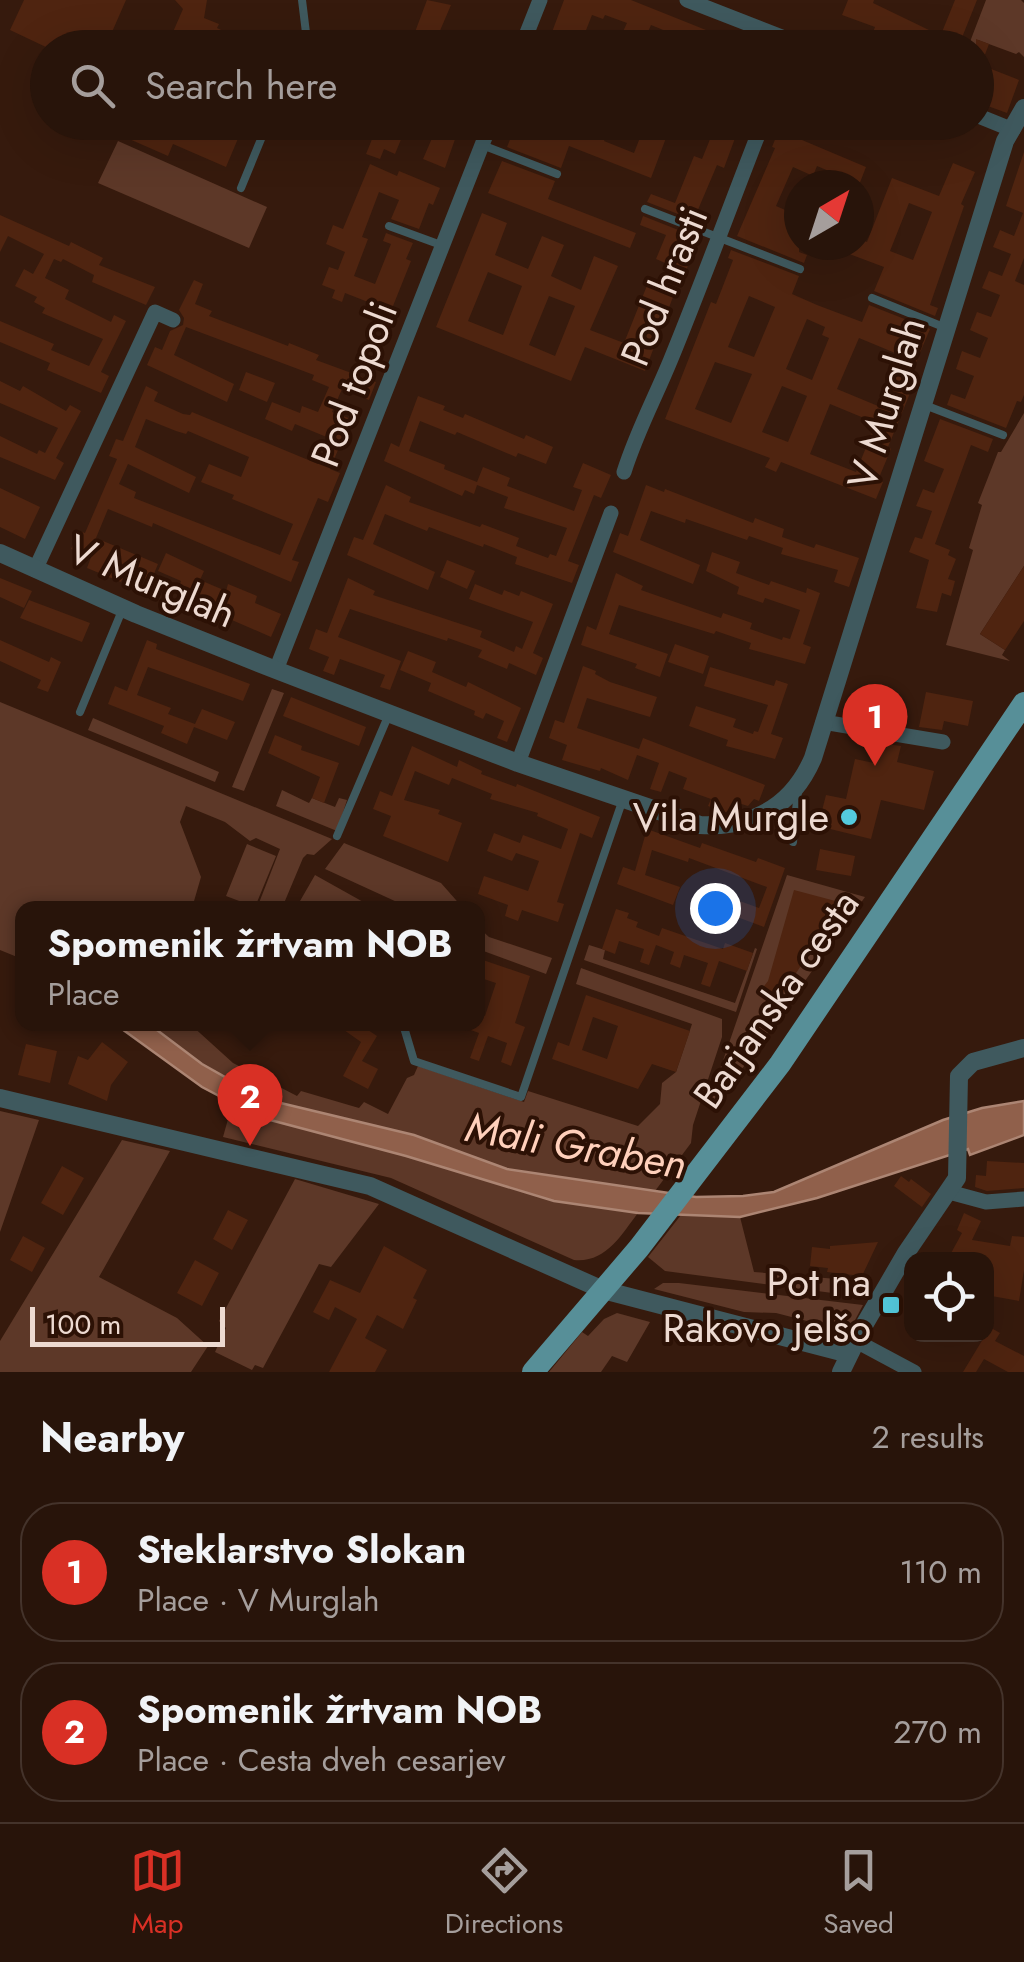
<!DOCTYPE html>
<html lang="en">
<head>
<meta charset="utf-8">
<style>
	:root { --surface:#28140a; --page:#301d13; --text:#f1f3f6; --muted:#a59e9c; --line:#44332b; --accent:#d93025 }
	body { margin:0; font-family:Jost,sans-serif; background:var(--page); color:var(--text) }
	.controls { position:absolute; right:30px; bottom:30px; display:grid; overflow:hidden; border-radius:20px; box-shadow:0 10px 40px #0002 }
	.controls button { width:90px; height:90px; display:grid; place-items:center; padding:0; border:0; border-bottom:2px solid var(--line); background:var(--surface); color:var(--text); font:50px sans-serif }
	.compass { position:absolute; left:784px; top:170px; width:90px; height:90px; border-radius:50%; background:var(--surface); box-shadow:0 10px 40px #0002; rotate:39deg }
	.scale { position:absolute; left:30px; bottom:25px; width:195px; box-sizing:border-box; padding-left:10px; border:5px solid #eddad1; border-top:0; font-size:28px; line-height:35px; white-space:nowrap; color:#eddad1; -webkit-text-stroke:8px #2c1105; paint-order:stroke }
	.you { position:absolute; left:715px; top:908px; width:35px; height:35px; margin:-25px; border:8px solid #fff; border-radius:50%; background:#1a73e8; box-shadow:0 0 0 15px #1a73e833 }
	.badge { display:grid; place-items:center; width:65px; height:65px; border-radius:50%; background:var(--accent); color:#fff; font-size:32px; font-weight:700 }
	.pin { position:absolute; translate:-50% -82px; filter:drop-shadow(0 2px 5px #0008) }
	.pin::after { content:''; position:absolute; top:52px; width:35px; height:30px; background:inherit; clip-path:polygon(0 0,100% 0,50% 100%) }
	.popup { position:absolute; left:15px; top:901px; width:470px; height:130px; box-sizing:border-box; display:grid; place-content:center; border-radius:20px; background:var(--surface); filter:drop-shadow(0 2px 8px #0005); font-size:32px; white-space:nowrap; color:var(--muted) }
	.popup b { font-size:38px; color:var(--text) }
	.popup::after { content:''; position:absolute; left:50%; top:100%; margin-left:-20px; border:20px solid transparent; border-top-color:var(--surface) }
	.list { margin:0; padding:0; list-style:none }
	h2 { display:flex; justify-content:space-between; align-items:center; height:130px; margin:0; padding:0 40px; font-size:42px }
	h2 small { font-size:32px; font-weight:400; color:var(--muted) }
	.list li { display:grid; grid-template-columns:65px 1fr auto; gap:30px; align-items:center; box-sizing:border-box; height:140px; margin:0 20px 20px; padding:0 20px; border:2px solid var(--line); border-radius:40px }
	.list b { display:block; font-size:38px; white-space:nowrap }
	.list p { margin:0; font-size:32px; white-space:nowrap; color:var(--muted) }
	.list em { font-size:32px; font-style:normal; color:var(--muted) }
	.icon { flex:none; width:55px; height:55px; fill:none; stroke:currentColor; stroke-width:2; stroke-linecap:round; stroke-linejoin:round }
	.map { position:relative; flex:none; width:1024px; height:1372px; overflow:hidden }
	.search { position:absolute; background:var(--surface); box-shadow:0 10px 40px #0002; left:30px; right:30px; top:30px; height:110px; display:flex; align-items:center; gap:25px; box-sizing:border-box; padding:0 35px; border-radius:55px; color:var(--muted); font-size:38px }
	.sheet { height:450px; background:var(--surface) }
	nav { display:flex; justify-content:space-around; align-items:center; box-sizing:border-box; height:140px; border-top:2px solid var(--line); background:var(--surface); font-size:28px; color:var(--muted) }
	nav a { display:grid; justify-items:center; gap:5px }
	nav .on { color:var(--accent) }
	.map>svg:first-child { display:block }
</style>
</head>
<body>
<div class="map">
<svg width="1024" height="1372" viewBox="0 0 1024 1372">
	<rect width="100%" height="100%" fill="#361a0d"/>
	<path fill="#5d3828" d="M986 0H1021L1024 3V57L1019 52 1016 54 978 40 975 47H968Z
		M118 141 267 207 249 248 98 183Z
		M1024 413V566L980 634 1005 650 1002 655 1010 661 946 645 973 550 969 548 982 505 978 503 998 452H1001Z
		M272 689 284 693 244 791 232 787Z
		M0 702 332 839 314 855 307 854 303 858 282 908H257L280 849 256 838 250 841 225 822 186 806 180 822 201 877 192 908H22V959L0 950Z
		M93 718 219 772 215 782 88 730Z
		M282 790 309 803 312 798 335 807 339 798 347 800 337 831 276 806Z
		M344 843 441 883 463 908H410L325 869Z
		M247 844 276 856 255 907 226 896Z
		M315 875 374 908H296Z
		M787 875 865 897 714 1108 708 1104Z
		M478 927 489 937 552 958 546 974 478 949Z
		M589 945 605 950 603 959 735 1003 755 948 757 949 736 1012 584 960Z
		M581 968 722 1019V1037L693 1125 691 1143 655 1191 507 1169 414 1135 264 1099 202 1064 149 1024H190L233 1063 297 1096 301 1091 359 1108 364 1102 388 1114 407 1078 414 1075 418 1066 524 1102 528 1091 638 1126 660 1104 662 1083 676 1072 692 1024 576 984Z
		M232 1105 277 1122 406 1156 554 1201 638 1213C621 1235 606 1263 574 1260L391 1178 223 1137Z
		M0 1111 39 1120 0 1232Z
		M122 1140 170 1151 99 1277 177 1318 208 1346 191 1372H0V1341Z
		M295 1179 379 1204 331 1267 319 1264 263 1368 255 1365 252 1370 215 1352 226 1328 219 1321Z
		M681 1215 740 1217 754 1272 837 1279 840 1294 665 1271 648 1257Z
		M663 1283H679L863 1305 854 1322 842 1330 776 1313 744 1312 654 1289Z
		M617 1313 650 1322 627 1362 612 1356 601 1372H549L582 1332 588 1336 604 1319Z"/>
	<path fill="#90604b" stroke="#ac8573" stroke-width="2.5" d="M115 1024H149L202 1064 264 1099 414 1135 507 1169 696 1197 743 1196 774 1192 943 1120 982 1108 1024 1101V1135L970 1155 968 1149 817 1198 740 1217 638 1213 554 1201 406 1156 259 1117 202 1087Z"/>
	<path fill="#4f2410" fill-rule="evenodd" d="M24 0H126L105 48H48L10 30Z
		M175 0H207L204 18 219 24 217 28 258 48H166L183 9Z
		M427 0 451 5 439 33 474 48H409Z
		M564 0H631L751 48H699L700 45 651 25 641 48H615L627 23 605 15 603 19 592 15 579 48H546Z
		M848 0H874L873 3 931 31 923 48H904L905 45 873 32 875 27 842 15Z
		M955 0H977L961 40 942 32Z
		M976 39 989 44 981 65 1019 80 1007 113 985 105 987 99 976 95Z
		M114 122H245L226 167 173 144 168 156 111 131Z
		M439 122H461L445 168 423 159Z
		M517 122H611L604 141 634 153 646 122H672L651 178 569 146 561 168 507 147Z
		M717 122H741L724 168 717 165 697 212 707 216 704 224 647 202 651 194 675 203 694 156 702 159Z
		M782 122H809L802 140 866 167 859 185H848L850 180 817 166 813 176 793 167 776 206 799 216V252L807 255 804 263 737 236 775 148 772 147Z
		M377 127 402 137 395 154 384 149 380 159 366 154Z
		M1024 152V258L1015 281 1024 285V395L1021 402 1017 401 1006 428 947 405 951 394 965 399 974 376 956 369 962 351 980 358 988 338 970 330 977 312 991 317 1000 295 982 288 989 271 1002 276 1011 254 993 247 1000 230 1014 236 1023 213 1006 206Z
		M502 161 555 181 548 199 636 233 630 248 488 193Z
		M953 163 975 172 961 204 964 206 930 305 938 308 935 316 874 291 884 267 828 246 859 245V239L867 242 892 178 939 196ZM909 203 932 212 913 260 890 251Z
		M370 164 397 176 399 171 440 188 433 205 429 203 419 229 391 219 399 200 379 192 362 237 368 239 354 276 375 284 391 244 383 241 386 233 413 243 406 259 411 261 391 311 345 293 342 302 332 298 335 290 322 285 329 267 338 270 345 252 326 244 333 225 343 229Z
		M482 213 507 223 495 255 528 269 542 236 564 245 551 276 581 290 594 256 618 266 590 330 624 343 650 278 676 289 645 371 585 347 571 381 436 327ZM488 272 522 286 503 335 468 321ZM549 296 575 306 555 356 529 345Z
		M0 215 69 246 71 242 103 258 99 265 155 287 146 305 92 282 94 275 63 259 61 262 54 259 45 278 69 290 65 299 111 322 114 315 126 321 101 372 109 376 101 393 47 370 50 363 0 342V321L54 344 51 350 89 366 103 339 42 313 45 308 34 302 37 297 15 286 24 269 33 274 44 254 8 236 0 252Z
		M643 216 696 237 686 272 656 259 666 235 640 225Z
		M731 250 799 276 792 294 817 305 862 322 869 305 930 329 909 379 915 381 888 447 891 449 878 480 883 482 876 499 781 462 776 472 765 467 770 458 665 419 711 302 716 304 733 260 728 258ZM749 296 775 307 754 357 728 347ZM807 319 825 327 822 335 829 338 812 380 786 369ZM859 338 900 355 878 406 837 389ZM715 362 752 374 731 423 695 409ZM782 386 807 396 788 442 762 432ZM830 404 876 423 856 472 810 454Z
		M194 280 203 284 195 304 212 311 209 316 288 346 289 343 319 355 316 360 376 382 369 400 342 389 332 412 351 419 330 469 340 473 328 502 318 498 292 560 299 562 291 582 153 523 152 527 108 509 96 538 158 564 151 581 126 570 121 582 87 568 91 557 71 549 79 531 85 533 117 459 109 456 116 439 123 441 146 386 158 392 154 401 183 414 190 415 192 412 318 464 329 438 295 424 292 431 265 419 272 402 300 413 302 406 318 412 329 387 312 380 314 375 186 327 174 355 234 384 227 402 147 365 155 347 162 350 170 331 183 325 184 318 179 310ZM146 419 176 431 186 434 188 431 249 457 241 477 209 464 201 482 234 495 232 499 293 524 280 555 134 498 136 492 119 484 128 464 189 493 196 477 135 447Z
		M246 372 275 383 267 402 239 390Z
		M0 381 20 391 23 386 66 411 70 405 81 411 56 458 64 463 55 480 0 457V436L37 454 39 450 45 453 58 428 0 403Z
		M418 396 445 406 443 410 463 418 465 414 524 439 526 435 553 447 546 464 518 453 516 457 457 432 455 435 420 421 409 451 445 465 444 469 477 482 483 467 510 478 507 486 574 511 582 490 573 487 583 463 611 475 601 498 594 495 568 561 579 565 572 583 515 564 517 557 484 544 483 547 429 527 427 531 385 514 373 544 435 572 428 590 347 555 354 537 363 540 386 485 411 497 409 502 480 527 482 524 519 538 516 546 548 558 550 554 556 556 567 528 504 508 508 497 477 485 474 494 465 490 462 496 384 461 391 443 399 447Z
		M940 419 993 439 988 452 971 445 935 544 950 550 948 555 956 559 948 579 955 581 951 596 942 593 937 612 916 608 929 560 909 552 915 537 922 539 932 511 916 506 923 489 934 493 944 469 924 461Z
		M646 485 664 492 665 489 753 523 755 518 784 529 782 537 814 548 816 544 859 558 849 587 834 582 838 570 781 554 783 548 749 536 747 540 686 519 685 523 651 511 640 540 700 565 693 584 613 552 620 533 628 536Z
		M0 488 40 507 25 539 0 527Z
		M712 552 740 562 736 573 769 585 771 581 806 593 807 588 820 593 803 644 811 647 805 664 749 649 751 643 716 631 714 634 619 605 609 634 668 654 660 677 635 668 637 664 581 645 587 626 596 630 616 573 643 586 641 590 721 618 723 613 752 623 750 629 782 640 783 637 790 639 800 610 765 598 763 603 737 594 739 587 706 571Z
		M166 553 204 571 200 580 226 591 228 584 257 596 255 603 281 614 271 637 218 614 215 621 206 617 210 606 177 592 181 581 158 571Z
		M447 560 475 571 467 589 440 577Z
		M1024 566V621L1005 650 980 634Z
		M0 578 32 591 24 608 0 597Z
		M348 578 375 591 373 595 482 631 480 637 514 652 516 646 522 649 533 622 469 599 475 584 502 595 504 590 519 596 521 591 553 604 533 653 543 658 536 675 509 663 507 669 478 657 482 650 448 638 447 641 350 609 338 637 401 661 390 690 380 687 385 675 340 659 334 675 323 671 329 657 309 649 316 629 327 633Z
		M29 600 90 623 82 642 20 618Z
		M0 640 49 662 51 657 61 662 48 692 37 688 41 680 0 661Z
		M147 640 157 644 156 649 250 684 243 701 148 667 137 695 171 708 168 714 195 724 202 709 235 722 227 740 194 727 187 744 161 733 164 726 108 704 115 686 127 691Z
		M675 644 709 656 703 674 668 662Z
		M408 651 436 662 432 672 466 687 468 682 521 708 507 742 497 738 504 721 486 713 483 719 474 715 475 711 428 691 431 683 400 670Z
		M583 666 596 671 595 674 610 682 657 697 650 717 587 698 577 728 639 749 643 738 765 785 759 801 754 799 748 806 735 802 731 811 725 812 708 806 711 799 683 789 687 778 669 771 661 792 650 789 659 763 637 755 628 780 601 768 600 771 562 760 567 745 549 738 555 720 564 723Z
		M710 667 774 686 776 680 788 684 771 734 783 738 775 759 726 746 728 740 689 726 696 706 736 719 733 727 753 734 754 731 758 732 768 705 704 686Z
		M926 692 973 701 968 726 944 721 942 730 919 727Z
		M291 697 366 727 359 746 283 716Z
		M275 735 302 746 301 750 339 763 324 803 312 798 320 777 268 753Z
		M879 743 901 746 897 762 934 771 924 810 881 800 871 839 818 826 826 795 846 799 855 759 874 763Z
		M412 746 457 767 459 760 482 771 481 774 516 787 517 784 600 817 592 838 580 833 557 902 564 904 558 922 522 910 518 921 505 916 508 905 478 894 484 876 528 891 539 861 516 853 512 861 487 851 494 833 520 843 523 835 561 849 568 829 537 816 538 813 490 799 492 794 452 778 449 785 415 771 404 800 440 810 438 814 462 823 448 862 383 836 391 816 373 809 380 791 392 796Z
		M647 829 700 848 702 843 756 862 758 858 785 868 764 927 710 907 715 892 759 908 767 887 689 858 688 862 652 850 645 875 680 887 673 905 617 884 623 867 635 871Z
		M820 849 855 856 851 876 816 870Z
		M794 890 843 903 780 997 761 990 768 981Z
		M616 909 629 913 627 918 638 922 636 927 659 936 662 928 723 949 725 943 753 953 747 971 719 961 710 987 701 984 708 963 684 955 680 968 670 964 674 952 656 945 649 965 640 962 644 949 619 941 615 954 602 949Z
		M483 960 530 976 515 1023 525 1027 511 1066 501 1062 507 1043 488 1036 479 1061 470 1058 479 1033 457 1025 478 1024V1013L485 1016 496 983 478 977Z
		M586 995 690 1031 676 1072 652 1064 638 1089 552 1059 558 1042 569 1046ZM593 1017 618 1026 607 1059 582 1050Z
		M348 1024H372L368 1030 377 1036 362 1061 378 1069 368 1089 343 1076 361 1042 344 1030Z
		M102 1042 128 1062 111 1085 107 1101 68 1084 78 1056 88 1060Z
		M26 1044 57 1051 50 1083 18 1075Z
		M987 1161 1024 1163V1188L987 1191 975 1187 976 1175 986 1176Z
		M62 1166 84 1178 63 1215 41 1203Z
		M901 1176 909 1182 911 1179 931 1194 922 1207 894 1186Z
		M228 1210 248 1220 232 1250 213 1239Z
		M964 1213 981 1221 972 1240 1010 1246 1012 1236 1024 1237V1270L1019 1301 986 1295V1260H958L950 1255 962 1233 957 1230Z
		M23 1236 45 1248 32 1272 10 1260Z
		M878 1242 862 1276 827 1272 828 1268 810 1266 812 1247 830 1249V1246Z
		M384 1246 427 1270 413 1298 417 1300 403 1329 377 1315 365 1338 387 1350 375 1372H329L357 1319 335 1307 329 1320 313 1312 330 1280 360 1293Z
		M195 1260 219 1273 202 1306 177 1293Z
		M986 1325 1000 1333 995 1341 1024 1356V1372H1008L984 1359 976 1372H963L986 1334Z"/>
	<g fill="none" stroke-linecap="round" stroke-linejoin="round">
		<path stroke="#3f595e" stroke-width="8" d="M302 0 307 41 303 48
			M482 145 557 174
			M241 188 268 122
			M645 209 800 269
			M389 226 441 245
			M872 298 946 328
			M922 404 1003 435
			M80 712 123 608
			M337 836 389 714
			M793 842 798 790
			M403 1024 414 1061 521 1097 623 799"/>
		<path stroke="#3f595e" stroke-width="15" d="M687 0 810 48
			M521 48 540 0
			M976 115 1013 130
			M624 472C637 431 655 398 671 359 703 281 732 201 763 122
			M35 570 155 312 173 320
			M276 670 491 122
			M823 722 943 742
			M518 763 611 513
			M949 1192 986 1202 1024 1199
			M856 1341 914 1372"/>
		<path stroke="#3f595e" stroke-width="18" d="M0 553 136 614 276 670 518 763 700 825C752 828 792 807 813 758L1005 141 1024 108
			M0 1098 370 1186 603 1290 849 1354
			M841 1372 863 1327 906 1253 957 1178 959 1076 973 1062 1024 1048"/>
		<path stroke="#578f98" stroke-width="22" d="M533 1372 639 1248 780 1064 1024 703"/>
	</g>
	<g fill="#54cadd" stroke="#2c1105" stroke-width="4">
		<circle cx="849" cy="817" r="10"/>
		<rect x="881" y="1295" width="20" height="20" rx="5"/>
	</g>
	<g text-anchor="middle" stroke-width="8" stroke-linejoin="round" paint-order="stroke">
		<g font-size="40" fill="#eddad1" stroke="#2c1105">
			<text transform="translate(664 286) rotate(-68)" y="14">Pod hrasti</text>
			<text transform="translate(354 384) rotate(-69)" y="14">Pod topoli</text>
			<text transform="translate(886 403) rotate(-73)" y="14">V Murglah</text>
			<text transform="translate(152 581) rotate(23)" y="14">V Murglah</text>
			<text transform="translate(776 999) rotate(-55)" y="14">Barjanska cesta</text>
		</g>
		<g font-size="40" fill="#eddad1" stroke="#2c1105" text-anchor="end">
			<text x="829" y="831">Vila Murgle</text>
			<text x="871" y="1296">Pot na<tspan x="871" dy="46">Rakovo jelšo</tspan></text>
		</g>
		<g font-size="42" font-style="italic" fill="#ffd0bb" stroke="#2c1105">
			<text transform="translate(576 1145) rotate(10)" y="15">Mali Graben</text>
		</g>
	</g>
</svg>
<div class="controls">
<button><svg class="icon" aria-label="locate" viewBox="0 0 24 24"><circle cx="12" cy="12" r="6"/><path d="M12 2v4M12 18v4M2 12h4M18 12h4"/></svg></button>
</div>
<svg class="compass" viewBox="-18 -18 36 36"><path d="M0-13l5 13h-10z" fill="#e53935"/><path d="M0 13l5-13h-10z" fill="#a59e9c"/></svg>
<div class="scale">100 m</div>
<div class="you"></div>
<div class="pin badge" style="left:875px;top:766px">1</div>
<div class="pin badge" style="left:250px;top:1146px">2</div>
<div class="popup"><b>Spomenik žrtvam NOB</b>Place</div>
<div class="search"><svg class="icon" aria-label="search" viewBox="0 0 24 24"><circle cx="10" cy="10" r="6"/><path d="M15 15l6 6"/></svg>Search here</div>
</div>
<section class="sheet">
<h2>Nearby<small>2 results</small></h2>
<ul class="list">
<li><span class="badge">1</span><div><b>Steklarstvo Slokan</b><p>Place · V Murglah</p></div><em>110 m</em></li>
<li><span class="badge">2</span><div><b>Spomenik žrtvam NOB</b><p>Place · Cesta dveh cesarjev</p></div><em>270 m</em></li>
</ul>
</section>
<nav>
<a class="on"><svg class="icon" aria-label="map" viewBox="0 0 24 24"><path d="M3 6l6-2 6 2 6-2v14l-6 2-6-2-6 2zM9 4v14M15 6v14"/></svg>Map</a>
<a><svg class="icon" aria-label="directions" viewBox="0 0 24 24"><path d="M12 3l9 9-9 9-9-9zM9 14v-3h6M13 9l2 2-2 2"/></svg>Directions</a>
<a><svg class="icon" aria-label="saved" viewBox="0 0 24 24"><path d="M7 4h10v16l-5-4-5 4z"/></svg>Saved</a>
</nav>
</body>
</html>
